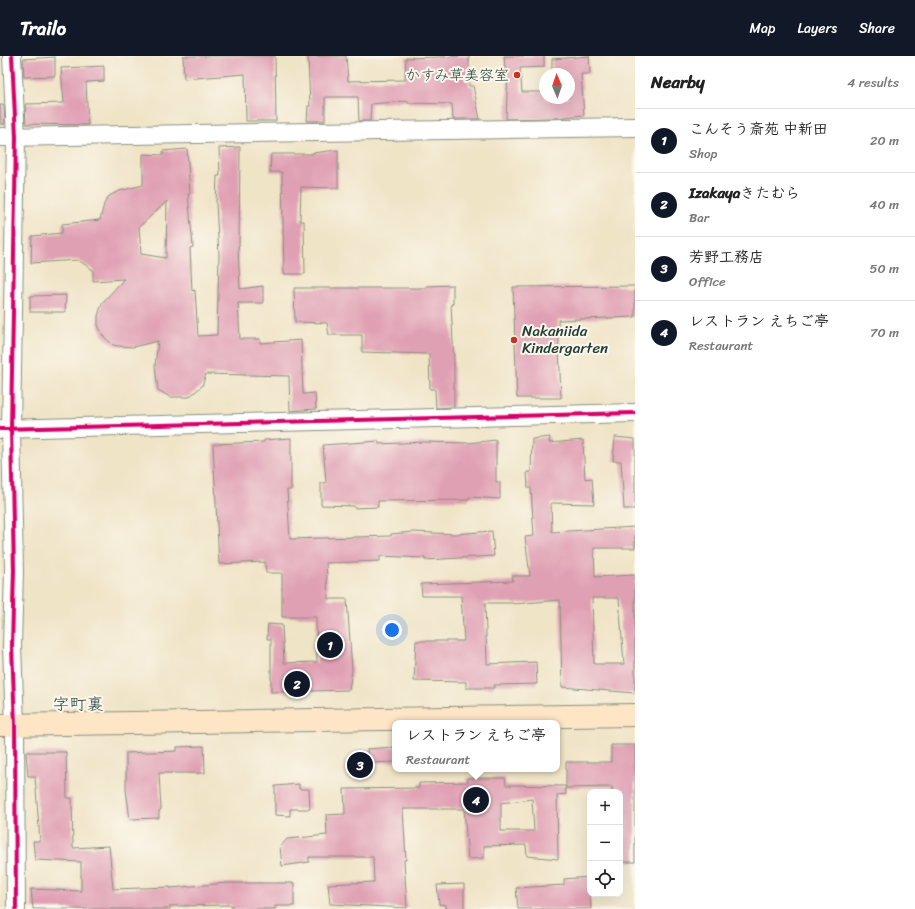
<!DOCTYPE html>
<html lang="en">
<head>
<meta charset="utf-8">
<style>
	:root { --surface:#fff; --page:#f6f6f6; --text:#222; --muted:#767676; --line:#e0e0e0; --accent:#111827 }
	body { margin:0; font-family:Sriracha,"Klee One",sans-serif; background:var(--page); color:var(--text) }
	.controls { position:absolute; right:12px; bottom:12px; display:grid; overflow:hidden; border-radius:8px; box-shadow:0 4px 16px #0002 }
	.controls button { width:36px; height:36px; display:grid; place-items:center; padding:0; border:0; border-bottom:1px solid var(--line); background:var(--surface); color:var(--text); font:20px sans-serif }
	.compass { position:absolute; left:539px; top:12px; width:36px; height:36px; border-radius:50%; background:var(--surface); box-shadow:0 4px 16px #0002; rotate:358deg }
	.you { position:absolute; left:392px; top:574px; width:14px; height:14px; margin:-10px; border:3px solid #fff; border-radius:50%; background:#1a73e8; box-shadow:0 0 0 6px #1a73e833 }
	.badge { display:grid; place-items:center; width:26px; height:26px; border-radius:50%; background:var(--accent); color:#fff; font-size:13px; font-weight:700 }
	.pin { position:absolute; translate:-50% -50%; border:2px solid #fff; box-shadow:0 1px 4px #0006 }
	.popup { position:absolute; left:392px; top:664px; width:168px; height:52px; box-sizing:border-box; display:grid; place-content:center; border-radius:8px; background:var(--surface); filter:drop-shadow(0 1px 3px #0005); font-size:13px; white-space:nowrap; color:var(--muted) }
	.popup b { font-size:15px; color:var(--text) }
	.popup::after { content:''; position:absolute; left:50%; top:100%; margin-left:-8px; border:8px solid transparent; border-top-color:var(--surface) }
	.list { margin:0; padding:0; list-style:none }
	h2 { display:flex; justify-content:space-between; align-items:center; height:52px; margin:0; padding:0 16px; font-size:17px }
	h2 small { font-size:13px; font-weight:400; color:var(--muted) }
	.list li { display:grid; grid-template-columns:26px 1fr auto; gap:12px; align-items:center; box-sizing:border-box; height:64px; padding:0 16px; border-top:1px solid var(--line) }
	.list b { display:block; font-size:15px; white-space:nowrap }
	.list p { margin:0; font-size:13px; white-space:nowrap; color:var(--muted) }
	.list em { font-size:13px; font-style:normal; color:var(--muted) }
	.icon { flex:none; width:22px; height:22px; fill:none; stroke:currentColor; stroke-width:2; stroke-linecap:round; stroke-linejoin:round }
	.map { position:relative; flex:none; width:635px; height:853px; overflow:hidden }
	header { display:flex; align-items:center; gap:24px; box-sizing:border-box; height:56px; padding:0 20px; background:var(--accent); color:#fff }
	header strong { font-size:19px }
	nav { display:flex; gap:22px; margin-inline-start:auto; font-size:14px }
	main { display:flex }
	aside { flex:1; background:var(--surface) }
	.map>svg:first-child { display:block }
</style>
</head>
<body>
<header>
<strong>Trailo</strong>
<nav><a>Map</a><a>Layers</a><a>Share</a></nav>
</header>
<main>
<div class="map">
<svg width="635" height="853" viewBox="0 0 635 853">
	<rect width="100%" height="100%" fill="#fbf7ec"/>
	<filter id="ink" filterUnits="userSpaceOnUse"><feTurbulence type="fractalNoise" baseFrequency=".025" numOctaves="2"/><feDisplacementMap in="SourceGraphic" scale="8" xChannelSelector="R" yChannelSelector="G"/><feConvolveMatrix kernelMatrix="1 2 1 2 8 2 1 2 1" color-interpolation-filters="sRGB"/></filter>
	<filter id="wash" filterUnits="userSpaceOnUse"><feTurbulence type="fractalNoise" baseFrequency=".012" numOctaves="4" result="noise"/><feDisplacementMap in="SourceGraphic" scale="16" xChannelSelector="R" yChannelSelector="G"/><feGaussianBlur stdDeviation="0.9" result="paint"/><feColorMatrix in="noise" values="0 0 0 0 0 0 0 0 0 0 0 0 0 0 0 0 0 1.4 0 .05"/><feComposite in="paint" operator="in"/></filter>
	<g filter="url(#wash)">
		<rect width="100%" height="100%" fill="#f0e4c7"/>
		<g id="blocks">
			<path fill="#e0a0b4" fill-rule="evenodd" d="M183 0H275L276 65H246L245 18 184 23Z
				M308 0H346L348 25 405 24 406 2 469 0V30H473L480 63H453L452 48 408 47V45L371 48 370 65H359L358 41H325V65H307L308 50H310Z
				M504 0H544V11L520 12 522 36H545V42H569V18H552V3L589 0 590 18H581L584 59 557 62 506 63 508 13H505Z
				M55 1V20L24 21 23 3Z
				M104 10V25L86 26 88 69 26 68 25 48 64 47 61 12Z
				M0 49H4L5 68H0Z
				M240 91 239 190H238L240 233 263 230V247H238L240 283H260V287L301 284 303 338 315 337 316 353 290 355 289 320 206 318 202 330 189 341H170L158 334 155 310 158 285 133 291 118 290 113 289 103 280 98 269V260L102 247 124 223 93 225V214L78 204 31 207 32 180 62 177V168L100 164 104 148 109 140 119 135 143 129V98L163 99V95L187 93 190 138H188L193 191 190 192 192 235 195 234 198 280 217 279 219 199 216 147 217 120H220L219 92ZM167 145 166 202 141 198 139 171Z
				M338 94V132L301 131 300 165H304L305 218H284L282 116H270L271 98H312V97Z
				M453 229V248H451L454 305V351L436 352 435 333H430L429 298 362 296V279H329L327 267 295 266 294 232H426V230Z
				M635 230V261L558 264 561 342H517L513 231Z
				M66 239 65 256H30V240Z
				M550 381 549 387 583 384 585 423 592 422 594 448 551 447 552 476 635 471V492H594L595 521 635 519V637L562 631 560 544 514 548 513 547H485L487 608 536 606 537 628 494 629V632H466V626L414 625 416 585H464L461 540H422L421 528 513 525 512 520H530L525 481 534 480 531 432H528L527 416H531L532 383ZM592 542H617L619 543 624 608H594Z
				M615 381 635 383V453H624L621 405H613Z
				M291 382V434H287L290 483 391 480V478L413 476 455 478 492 475 494 500 425 504V502L380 500V505L326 507 328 543H347L352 614 349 634 271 636V583H267L268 568 282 569 284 607 317 606 316 561H282V517H266L265 506 219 508 213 388 264 386V384Z
				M496 384V426H500V443L469 441V444L378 445V451L354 452V450L321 449V427H326L323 389 379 385V388L424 386 468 387Z
				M611 689H635V806H620V736H612V731L566 732V706H611Z
				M204 690 205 717H159L161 753 159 755V762L130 763 126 734V697L177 695V691Z
				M395 691V706L368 707 367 693Z
				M26 696H66L67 742H72L73 792 109 790 113 833 170 831V832L227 827H294V850H275V853H232V849L170 850V853H33L31 833 81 835V806L35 804 33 785H40L35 720H28Z
				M467 722H505L506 729 565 730 566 738 557 739 558 803 527 800 526 789 484 790V802L468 803 464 753H403L406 804H404L407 852 330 848 328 828 374 826 373 801H309V806L282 810 280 791 287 783 327 779 326 759 345 758 344 733 419 732V727L468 726ZM532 743 534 775H501V747Z
				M299 728V733H309L310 753H290V760L275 759V730Z
				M589 821 591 853H518L516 832 564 829V823Z
				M464 828V853H446V849L439 848 437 829Z"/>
		</g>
	</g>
	<g filter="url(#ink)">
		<use href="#blocks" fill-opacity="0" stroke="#88907e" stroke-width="1"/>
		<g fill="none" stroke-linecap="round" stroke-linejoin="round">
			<defs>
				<path id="street" d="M12 0 16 81 11 373 14 514 12 590 15 669 16 853
					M0 81 635 71
					M0 373 635 357"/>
				<path id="secondary" d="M0 669 635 659"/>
			</defs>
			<use href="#street" stroke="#88907e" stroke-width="20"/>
			<use href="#secondary" stroke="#88907e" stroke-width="24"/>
			<use href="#street" stroke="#fff" stroke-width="18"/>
			<use href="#secondary" stroke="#fde5c5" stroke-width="22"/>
			<defs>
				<path id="cycleway" d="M12 0 16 81 11 373 14 514 12 590 15 669 16 853
					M0 373 635 357"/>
			</defs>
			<use href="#cycleway" stroke="#fbf7ec" stroke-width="6"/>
			<use href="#cycleway" stroke="#d6006c" stroke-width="4"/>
		</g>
	</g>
	<g fill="#c8321e" stroke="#fbf7ec" stroke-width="1.5">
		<circle cx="517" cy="19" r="4"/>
		<circle cx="514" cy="284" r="4"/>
	</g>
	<g text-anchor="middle" stroke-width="4" stroke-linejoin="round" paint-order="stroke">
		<g font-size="15" fill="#1f3d34" stroke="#fbf7ec" text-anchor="end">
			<text x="509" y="24">かすみ草美容室</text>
			<text x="522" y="280" text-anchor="start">Nakaniida<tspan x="522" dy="17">Kindergarten</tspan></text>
		</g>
		<g font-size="17" fill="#1f3d34" stroke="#fbf7ec">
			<text x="78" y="654">字町裏</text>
		</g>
	</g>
</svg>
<div class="controls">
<button>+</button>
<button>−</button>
<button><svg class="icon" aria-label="locate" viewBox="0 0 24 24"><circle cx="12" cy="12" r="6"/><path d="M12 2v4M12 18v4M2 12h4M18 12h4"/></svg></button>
</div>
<svg class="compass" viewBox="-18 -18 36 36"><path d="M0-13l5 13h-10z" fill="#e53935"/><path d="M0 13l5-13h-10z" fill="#767676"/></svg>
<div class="you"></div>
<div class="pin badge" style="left:330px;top:589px">1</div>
<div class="pin badge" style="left:297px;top:628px">2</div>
<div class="pin badge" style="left:360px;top:709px">3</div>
<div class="pin badge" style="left:476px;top:744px">4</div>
<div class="popup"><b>レストラン えちご亭</b>Restaurant</div>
</div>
<aside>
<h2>Nearby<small>4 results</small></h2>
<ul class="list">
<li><span class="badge">1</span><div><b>こんそう斎苑 中新田</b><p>Shop</p></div><em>20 m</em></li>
<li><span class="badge">2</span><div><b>Izakayaきたむら</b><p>Bar</p></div><em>40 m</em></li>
<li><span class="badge">3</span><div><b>芳野工務店</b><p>Office</p></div><em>50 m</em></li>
<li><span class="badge">4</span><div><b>レストラン えちご亭</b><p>Restaurant</p></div><em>70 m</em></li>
</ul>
</aside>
</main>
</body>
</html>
